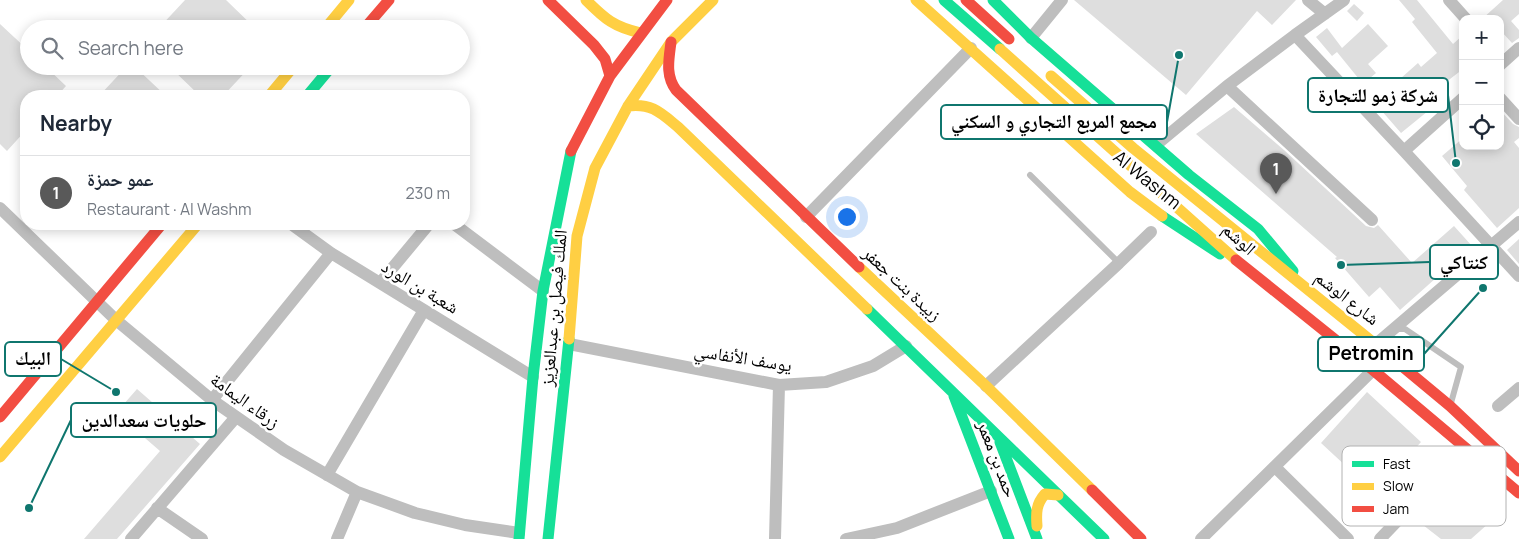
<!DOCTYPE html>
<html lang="en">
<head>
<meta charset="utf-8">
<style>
	:root { --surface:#fff; --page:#f6f6f7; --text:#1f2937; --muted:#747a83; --line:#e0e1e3; --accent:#595959 }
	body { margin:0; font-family:Manrope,"Noto Naskh Arabic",sans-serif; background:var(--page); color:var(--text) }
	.controls { position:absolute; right:15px; top:15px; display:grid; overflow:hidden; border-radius:10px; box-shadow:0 2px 12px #0003 }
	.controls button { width:45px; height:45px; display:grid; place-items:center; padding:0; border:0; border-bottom:1px solid var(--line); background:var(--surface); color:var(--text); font:25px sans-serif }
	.you { position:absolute; left:846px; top:216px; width:18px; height:18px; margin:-12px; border:4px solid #fff; border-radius:50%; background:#1a73e8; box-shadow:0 0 0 8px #1a73e833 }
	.badge { display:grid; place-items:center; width:32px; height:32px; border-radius:50%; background:var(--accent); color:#fff; font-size:16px; font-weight:700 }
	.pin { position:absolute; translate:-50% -41px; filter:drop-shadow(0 1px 2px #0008) }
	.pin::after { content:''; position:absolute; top:26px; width:18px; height:15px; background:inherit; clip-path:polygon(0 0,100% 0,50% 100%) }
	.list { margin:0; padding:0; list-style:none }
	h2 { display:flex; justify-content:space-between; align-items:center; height:65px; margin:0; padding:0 20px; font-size:21px }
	h2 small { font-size:16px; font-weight:400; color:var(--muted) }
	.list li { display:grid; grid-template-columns:32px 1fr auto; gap:15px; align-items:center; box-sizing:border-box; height:75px; padding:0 20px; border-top:1px solid var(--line) }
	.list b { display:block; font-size:19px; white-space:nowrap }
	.list p { margin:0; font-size:16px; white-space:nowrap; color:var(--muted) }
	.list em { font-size:16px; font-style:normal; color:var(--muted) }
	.icon { flex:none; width:28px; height:28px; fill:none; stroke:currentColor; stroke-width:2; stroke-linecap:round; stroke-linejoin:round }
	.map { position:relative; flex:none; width:1519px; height:539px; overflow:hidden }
	.search { position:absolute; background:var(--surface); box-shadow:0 2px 12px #0003; left:20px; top:20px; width:450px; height:55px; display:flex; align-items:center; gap:12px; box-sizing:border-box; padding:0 18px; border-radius:28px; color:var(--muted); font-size:19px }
	.panel { position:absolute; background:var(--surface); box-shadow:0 2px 12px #0003; left:20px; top:90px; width:450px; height:140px; border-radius:20px }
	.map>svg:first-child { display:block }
</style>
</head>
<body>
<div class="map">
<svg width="1519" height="539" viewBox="0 0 1519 539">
	<rect width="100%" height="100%" fill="#fff"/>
	<path fill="#dedede" d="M185 0H226L256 29H158Z
		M1074 0H1296L1272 25 1257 11 1186 95Z
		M1399 0H1417L1453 44 1463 35V69L1437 89 1444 98 1401 133 1374 102 1418 63 1421 67 1437 53 1412 22 1415 19Z
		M1503 0H1519V14L1511 21 1519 30V38L1512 43 1500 30V19H1482Z
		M1354 4 1364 13 1357 21 1347 11Z
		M0 24 29 51V66H45L66 86 57 96H26V130L7 151 0 144Z
		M1368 24 1388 46 1368 64 1376 73 1363 84 1337 52 1332 56 1316 37 1327 28 1342 48Z
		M127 66H134L166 96H99Z
		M169 66H251L223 96H200Z
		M1234 107 1284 150 1366 226 1374 228 1378 225 1412 263 1454 226 1472 246 1400 310 1380 287 1369 297 1335 258 1337 257 1196 134Z
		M1500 110 1513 124 1519 127V138L1514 142 1519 148V208L1497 228 1464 190 1467 186 1442 156 1463 138V146H1500Z
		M1519 239V264L1507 250Z
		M137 389 200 444 117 539H84L160 451 116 413Z
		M1367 392 1421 442 1375 493 1321 443Z
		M1457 478 1498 515 1471 539H1441L1423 525 1450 480Z"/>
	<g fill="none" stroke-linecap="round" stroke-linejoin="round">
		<path stroke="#bebebe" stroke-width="6" d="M1030 175 1119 263
			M1395 329H1405L1461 367 1451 403"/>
		<path stroke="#bebebe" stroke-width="12" d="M1308 0 1325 14
			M1449 0 1466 19
			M1295 35 1404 151 1519 276
			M1031 38 1062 0
			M1500 65 1519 48
			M1227 86 1372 220
			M1500 98 1519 119
			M1156 145 1227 86 1295 35 1344 0
			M1404 151 1463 98
			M0 208 116 320 212 400 284 450 357 492 415 513 465 525 519 533
			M806 217 971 48
			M291 224 331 253 533 377
			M454 224 543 291
			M380 283 429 224
			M569 344 779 385 826 382 873 366 906 346
			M1376 344 1519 222
			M986 386 1119 263 1151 232
			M212 400 331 253
			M1498 406 1519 388
			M1275 467 1348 539
			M327 475 424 310
			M157 508 202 539
			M131 539 236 417
			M337 539 357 492
			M775 539 779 385
			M846 539 897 528 991 491
			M1201 539 1373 370
			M1380 539 1466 449"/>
		<path stroke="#16e098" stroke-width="11" d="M944 0 1000 49
			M993 0 1031 38 1189 175 1258 229 1293 271
			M307 96 332 66
			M1162 216 1220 254
			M867 309 1104 539
			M954 396 1009 539
			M1000 442 1037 539
			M519 539 533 377 543 291 571 151
			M548 539 569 339"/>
		<path stroke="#ffcf43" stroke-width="11" d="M586 0C605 19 614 27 641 33
			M916 0 1130 192 1162 216
			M325 29 349 0
			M1000 49 1236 260
			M1051 76 1133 148 1385 352
			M269 96 294 66
			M628 106C652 103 661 113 678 127L867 309
			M859 267 986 386 1092 490
			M569 339 577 236 595 168 628 106 671 42 713 0
			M0 457 198 224
			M1037 526C1036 513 1036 504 1045 494L1058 495"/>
		<path stroke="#f24e42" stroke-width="11" d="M548 0 594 45 605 59 610 76
			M966 0 1009 39
			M364 29 389 0
			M671 42C669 59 665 75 676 90L859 267
			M571 151 610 76 667 0
			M1236 260 1373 370 1519 493
			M1385 352 1450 406 1519 471
			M0 417 162 224
			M1092 490 1141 539"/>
	</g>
	<g text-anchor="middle" stroke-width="5" stroke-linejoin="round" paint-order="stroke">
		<g font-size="18" fill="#000" stroke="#fff">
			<text transform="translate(1147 180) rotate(39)" y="6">Al Washm</text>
			<text transform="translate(1239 239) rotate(42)" y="6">الوشم</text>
			<text transform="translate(902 284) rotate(43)" y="6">زبيدة بنت جعفر</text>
			<text transform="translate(420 287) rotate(31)" y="6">شعبة بن الورد</text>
			<text transform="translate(1347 298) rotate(38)" y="6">شارع الوشم</text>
			<text transform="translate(554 308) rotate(-85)" y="6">الملك فيصل بن عبدالعزيز</text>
			<text transform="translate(743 358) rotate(9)" y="6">يوسف الأنفاسي</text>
			<text transform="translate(245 401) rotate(36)" y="6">زرقاء اليمامة</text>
			<text transform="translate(997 459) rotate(69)" y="6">حمد بن معمر</text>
		</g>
	</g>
	<rect x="1342" y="446" width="164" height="80" rx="8" fill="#fff" stroke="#b2b2b2" stroke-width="1"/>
	<rect x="1352" y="461" width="22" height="6" fill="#16e098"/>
	<rect x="1352" y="483" width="22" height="7" fill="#ffcf43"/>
	<rect x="1352" y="506" width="22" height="6" fill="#f24e42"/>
	<g font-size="14" fill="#000">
		<text x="1383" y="469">Fast</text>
		<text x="1383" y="491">Slow</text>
		<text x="1383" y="514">Jam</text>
	</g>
	<path fill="none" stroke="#0f766e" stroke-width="2" d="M1456 163L1448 95M1179 55L1167 122M1341 265L1430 262M1483 288L1424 354M116 392L61 359M29 508L71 420"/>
	<g fill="#0f766e" stroke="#fff" stroke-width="2">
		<circle cx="1456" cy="163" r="5"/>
		<circle cx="1179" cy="55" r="5"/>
		<circle cx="1341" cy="265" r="5"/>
		<circle cx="1483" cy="288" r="5"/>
		<circle cx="116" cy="392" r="5"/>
		<circle cx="29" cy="508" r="5"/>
	</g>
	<g fill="#fff" stroke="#0f766e" stroke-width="2">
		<rect x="1308" y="78" width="140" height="34" rx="5"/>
		<rect x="941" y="105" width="226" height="34" rx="5"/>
		<rect x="1430" y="245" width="68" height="34" rx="5"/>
		<rect x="1318" y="337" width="106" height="34" rx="5"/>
		<rect x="5" y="342" width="56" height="34" rx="5"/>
		<rect x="71" y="403" width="145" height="34" rx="5"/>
	</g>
	<g font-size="19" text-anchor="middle" font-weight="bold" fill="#000">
		<text x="1378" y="102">شركة زمو للتجارة</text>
		<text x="1054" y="128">مجمع المربع التجاري و السكني</text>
		<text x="1464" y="269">كنتاكي</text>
		<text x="1371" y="360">Petromin</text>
		<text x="33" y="365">البيك</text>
		<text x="144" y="427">حلويات سعدالدين</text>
	</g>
</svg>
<div class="controls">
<button>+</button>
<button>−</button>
<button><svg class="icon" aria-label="locate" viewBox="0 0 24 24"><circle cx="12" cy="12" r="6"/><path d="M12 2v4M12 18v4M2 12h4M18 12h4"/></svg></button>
</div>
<div class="you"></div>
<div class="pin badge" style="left:1276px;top:194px">1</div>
<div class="search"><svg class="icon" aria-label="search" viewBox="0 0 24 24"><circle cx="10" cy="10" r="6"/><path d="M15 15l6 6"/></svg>Search here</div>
<section class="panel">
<h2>Nearby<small></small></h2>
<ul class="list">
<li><span class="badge">1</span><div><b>عمو حمزة</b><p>Restaurant · Al Washm</p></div><em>230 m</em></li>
</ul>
</section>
</div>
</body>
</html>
